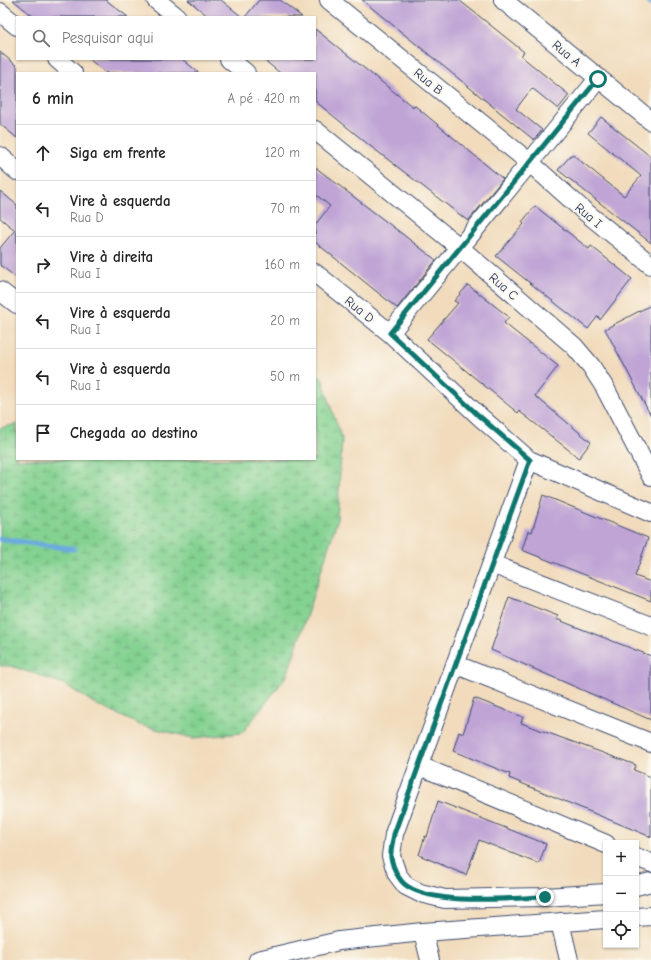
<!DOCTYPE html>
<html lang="pt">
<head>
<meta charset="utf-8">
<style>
	:root { --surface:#fff; --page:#f2f2f2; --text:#222; --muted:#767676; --line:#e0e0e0 }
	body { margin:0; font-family:"Comic Neue",sans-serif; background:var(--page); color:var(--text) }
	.controls { position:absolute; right:12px; bottom:12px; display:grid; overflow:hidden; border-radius:0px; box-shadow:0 1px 3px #0004 }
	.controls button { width:36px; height:36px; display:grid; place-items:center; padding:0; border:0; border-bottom:1px solid var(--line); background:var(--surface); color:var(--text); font:20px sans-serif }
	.stop { position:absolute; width:12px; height:12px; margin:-9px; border:3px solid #0f766e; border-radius:50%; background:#fff }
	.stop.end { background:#0f766e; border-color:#fff; box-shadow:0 1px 4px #0008 }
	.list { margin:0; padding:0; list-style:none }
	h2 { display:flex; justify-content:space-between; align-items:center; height:52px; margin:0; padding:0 16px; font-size:17px }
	h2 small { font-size:13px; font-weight:400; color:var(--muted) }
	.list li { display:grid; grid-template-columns:26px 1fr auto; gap:12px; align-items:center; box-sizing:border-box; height:56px; padding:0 16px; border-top:1px solid var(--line) }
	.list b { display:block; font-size:15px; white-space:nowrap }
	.list p { margin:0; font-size:13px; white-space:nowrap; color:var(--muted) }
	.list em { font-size:13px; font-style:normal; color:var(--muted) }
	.icon { flex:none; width:22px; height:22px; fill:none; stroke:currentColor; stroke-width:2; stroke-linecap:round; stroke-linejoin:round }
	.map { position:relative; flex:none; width:651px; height:960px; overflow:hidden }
	.search { position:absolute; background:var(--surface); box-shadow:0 1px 3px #0004; left:16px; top:16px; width:300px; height:44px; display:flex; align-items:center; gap:10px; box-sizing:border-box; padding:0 14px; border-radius:0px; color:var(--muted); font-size:15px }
	.panel { position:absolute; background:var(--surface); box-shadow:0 1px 3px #0004; left:16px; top:72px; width:300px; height:388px; border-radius:0px }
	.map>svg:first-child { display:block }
</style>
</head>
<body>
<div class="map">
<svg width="651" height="960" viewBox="0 0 651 960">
	<defs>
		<pattern id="wetland-marsh" width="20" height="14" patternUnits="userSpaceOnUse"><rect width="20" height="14" fill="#84d291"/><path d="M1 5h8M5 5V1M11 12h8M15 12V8" fill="none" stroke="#6bab7a"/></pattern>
	</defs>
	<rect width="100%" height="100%" fill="#fbf7ec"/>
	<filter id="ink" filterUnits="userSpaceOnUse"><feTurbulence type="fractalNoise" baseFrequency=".025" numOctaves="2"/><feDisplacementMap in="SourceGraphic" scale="8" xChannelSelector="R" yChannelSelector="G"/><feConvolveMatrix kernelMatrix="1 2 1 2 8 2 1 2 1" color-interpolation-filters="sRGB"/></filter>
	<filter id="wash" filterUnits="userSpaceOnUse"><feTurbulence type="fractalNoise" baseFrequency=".012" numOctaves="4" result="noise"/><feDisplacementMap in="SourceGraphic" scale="16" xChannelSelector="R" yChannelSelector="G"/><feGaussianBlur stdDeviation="0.9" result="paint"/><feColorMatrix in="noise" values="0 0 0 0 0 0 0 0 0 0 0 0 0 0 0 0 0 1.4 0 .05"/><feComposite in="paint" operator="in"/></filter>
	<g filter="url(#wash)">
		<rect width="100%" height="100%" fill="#f1dbbc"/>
		<path fill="url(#wetland-marsh)" stroke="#508078" d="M315 372 322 378 333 413 342 439 337 521 287 676 242 733 193 738 140 725 97 705 64 684 11 666H0V428L17 424V459H315Z"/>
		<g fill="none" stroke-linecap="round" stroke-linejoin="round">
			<path stroke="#6cabdf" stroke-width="5.5" d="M646 0 651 4
				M0 539 74 549"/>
		</g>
		<g id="blocks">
			<path fill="#bfa4d5" d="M13 0H106L128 17H34Z
				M188 0H221L242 17H209Z
				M259 0H280L302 17H245Z
				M362 0H459L524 52 521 56 569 95 558 109 532 88 516 109 542 130 534 140Z
				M315 29 413 107 414 105 503 179 468 221 369 145 315 101V73H280L263 59H315Z
				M0 52 17 66V138L0 124Z
				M89 59H182L199 73H106Z
				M601 117 651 157V243L558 170 572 154 624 196 641 176 588 133Z
				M315 167 436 260 397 308 315 242V225L330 206 315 194Z
				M0 191 17 205V278L0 265V248L15 230 0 218Z
				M535 206 589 249 591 246 632 279 600 320 598 316 588 329 496 256 524 224 522 222Z
				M468 285 509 317 504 323 558 366 535 396 591 442 579 458 519 411 518 413 427 339 458 303 454 301Z
				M651 305V416L605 329Z
				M543 495 648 538 635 576 651 582V601L522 550 528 531 532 532Z
				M509 597 558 616 556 619 651 656V720L491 650Z
				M474 698 523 717 521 723 636 765 634 770 651 777V837L509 778 510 774 453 751 459 732 463 734Z
				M438 801 546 844 539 864 479 840 466 875 419 855 425 836 427 837Z"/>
		</g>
	</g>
	<g filter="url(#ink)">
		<use href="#blocks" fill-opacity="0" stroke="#3b496c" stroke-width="1"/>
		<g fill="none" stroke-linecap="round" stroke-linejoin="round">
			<defs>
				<path id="street" d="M156 0 177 17
					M329 0 529 162 583 210 651 265
					M503 0 651 121
					M0 12 17 26
					M57 59 73 73
					M229 59 246 73
					M315 130 459 247 574 346 591 366 605 388 651 476
					M0 156 17 171
					M315 273 390 333 478 415 529 460 651 513
					M0 291 17 304
					M390 333 598 79
					M529 460 394 834 391 856 397 874 406 886 420 893 445 899 545 897 606 893
					M492 564 651 626
					M457 665 651 743
					M420 766 606 844
					M636 857 651 863
					M636 886 651 882
					M636 917 651 916
					M560 922 569 960
					M423 932 430 960
					M258 960 339 941 423 932 606 919"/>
			</defs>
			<use href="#street" stroke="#3b496c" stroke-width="20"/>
			<use href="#street" stroke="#fff" stroke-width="18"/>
		</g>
	</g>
	<g fill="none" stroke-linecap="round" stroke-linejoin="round" filter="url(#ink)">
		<path stroke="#0f766e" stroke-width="5" d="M545 897C509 898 437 906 407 886 399 881 393 868 391 858 390 851 393 841 394 834L530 460 478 415 390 333 598 79"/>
	</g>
	<g text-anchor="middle" stroke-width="4" stroke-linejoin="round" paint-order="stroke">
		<g font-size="13" fill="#1b2f5e" stroke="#fbf7ec">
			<text transform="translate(567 53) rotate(40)" y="5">Rua A</text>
			<text transform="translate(429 81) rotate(39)" y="5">Rua B</text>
			<text transform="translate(589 215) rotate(40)" y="5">Rua I</text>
			<text transform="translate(504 286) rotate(41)" y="5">Rua C</text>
			<text transform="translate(360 309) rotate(39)" y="5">Rua D</text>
		</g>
	</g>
</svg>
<div class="controls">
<button>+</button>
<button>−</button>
<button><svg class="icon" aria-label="locate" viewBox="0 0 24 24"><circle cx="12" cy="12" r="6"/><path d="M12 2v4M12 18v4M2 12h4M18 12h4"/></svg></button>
</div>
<div class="stop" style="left:598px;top:79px"></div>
<div class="stop end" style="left:545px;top:897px"></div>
<div class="search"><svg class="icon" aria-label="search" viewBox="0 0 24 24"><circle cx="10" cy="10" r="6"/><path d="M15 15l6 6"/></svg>Pesquisar aqui</div>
<section class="panel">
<h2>6 min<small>A pé · 420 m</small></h2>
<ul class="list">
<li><svg class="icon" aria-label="ahead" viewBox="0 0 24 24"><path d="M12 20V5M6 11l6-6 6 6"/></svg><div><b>Siga em frente</b></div><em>120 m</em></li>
<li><svg class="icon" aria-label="left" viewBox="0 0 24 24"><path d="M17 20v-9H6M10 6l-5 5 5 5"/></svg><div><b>Vire à esquerda</b><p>Rua D</p></div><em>70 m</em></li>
<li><svg class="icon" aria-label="right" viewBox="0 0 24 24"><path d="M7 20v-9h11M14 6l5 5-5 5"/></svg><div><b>Vire à direita</b><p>Rua I</p></div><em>160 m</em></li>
<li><svg class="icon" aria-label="left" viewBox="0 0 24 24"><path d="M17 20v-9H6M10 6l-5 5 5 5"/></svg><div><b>Vire à esquerda</b><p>Rua I</p></div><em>20 m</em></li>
<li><svg class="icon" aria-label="left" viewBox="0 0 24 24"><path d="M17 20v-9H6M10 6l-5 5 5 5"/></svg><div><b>Vire à esquerda</b><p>Rua I</p></div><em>50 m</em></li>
<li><svg class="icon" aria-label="arrive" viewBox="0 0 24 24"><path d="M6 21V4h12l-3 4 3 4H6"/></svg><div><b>Chegada ao destino</b></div></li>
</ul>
</section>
</div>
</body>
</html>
